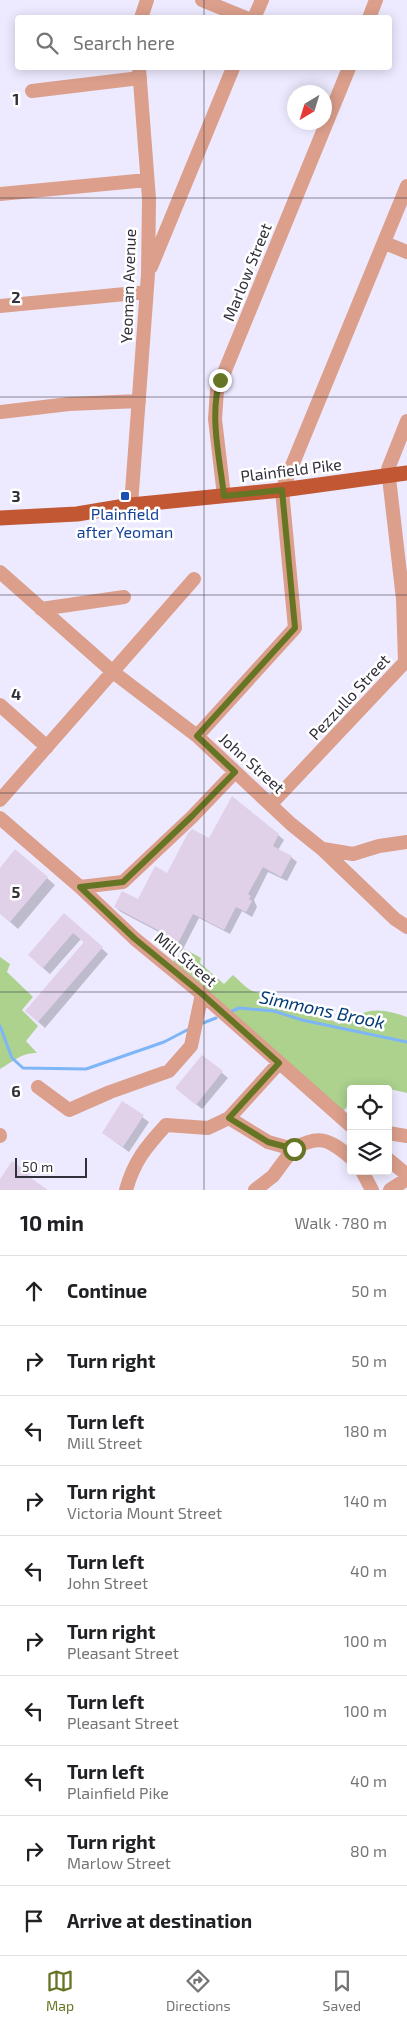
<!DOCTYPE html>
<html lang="en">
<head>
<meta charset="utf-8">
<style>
	:root { --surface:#fff; --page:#f2f2f2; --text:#202124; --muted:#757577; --line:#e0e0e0; --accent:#667523 }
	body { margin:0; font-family:"Exo 2",sans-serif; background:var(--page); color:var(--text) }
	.controls { position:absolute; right:15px; bottom:15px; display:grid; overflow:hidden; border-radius:5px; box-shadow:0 2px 12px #0003 }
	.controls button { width:45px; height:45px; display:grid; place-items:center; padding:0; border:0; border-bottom:1px solid var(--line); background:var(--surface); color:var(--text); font:25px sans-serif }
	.compass { position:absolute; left:287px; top:85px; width:45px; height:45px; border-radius:50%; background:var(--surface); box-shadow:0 2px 12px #0003; rotate:218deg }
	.scale { position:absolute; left:15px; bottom:12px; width:72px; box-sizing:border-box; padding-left:5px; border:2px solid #32303a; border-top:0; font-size:14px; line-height:18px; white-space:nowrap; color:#32303a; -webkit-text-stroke:4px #fff; paint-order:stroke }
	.stop { position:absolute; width:15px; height:15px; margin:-11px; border:4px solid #667523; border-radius:50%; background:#fff }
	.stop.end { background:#667523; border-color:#fff; box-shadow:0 1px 5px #0008 }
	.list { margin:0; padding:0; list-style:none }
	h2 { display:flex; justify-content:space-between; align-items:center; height:65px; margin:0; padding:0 20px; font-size:21px }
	h2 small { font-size:16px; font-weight:400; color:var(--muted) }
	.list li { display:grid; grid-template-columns:32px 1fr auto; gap:15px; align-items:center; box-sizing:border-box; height:70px; padding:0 20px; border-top:1px solid var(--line) }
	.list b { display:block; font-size:19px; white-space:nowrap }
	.list p { margin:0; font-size:16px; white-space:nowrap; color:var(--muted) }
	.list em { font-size:16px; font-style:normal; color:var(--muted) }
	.icon { flex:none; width:28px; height:28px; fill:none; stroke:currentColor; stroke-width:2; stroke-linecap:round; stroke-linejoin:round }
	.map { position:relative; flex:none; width:407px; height:1190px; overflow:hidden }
	.search { position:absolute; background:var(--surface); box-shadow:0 2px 12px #0003; left:15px; right:15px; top:15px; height:55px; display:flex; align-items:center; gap:12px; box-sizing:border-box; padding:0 18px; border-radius:5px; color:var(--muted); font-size:19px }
	.sheet { height:765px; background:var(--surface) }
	nav { display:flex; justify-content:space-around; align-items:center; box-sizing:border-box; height:70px; border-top:1px solid var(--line); background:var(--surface); font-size:14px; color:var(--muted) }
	nav a { display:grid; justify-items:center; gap:2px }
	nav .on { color:var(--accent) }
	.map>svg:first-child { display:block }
</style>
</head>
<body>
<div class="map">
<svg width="407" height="1190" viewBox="0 0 407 1190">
	<rect width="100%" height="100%" fill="#edeaff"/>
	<path fill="#acd28e" d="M185 949 201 958 200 963 224 984 233 975 246 987 252 991 314 1008 316 1012 339 1024C348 1022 353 1018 361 1014 376 1007 392 1012 407 1017V1093L381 1087 373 1089H351V1102L339 1116 171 964Z
		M0 957 10 964 7 972 33 997 22 1010 38 1026 26 1041 37 1053C23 1052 12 1062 0 1069Z"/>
	<path fill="#0003" d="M278 835 284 840 278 850 291 857 297 862 287 881 268 872 254 900 257 907 252 917 242 911 230 934 199 918 181 953 167 943 170 938 121 912 115 907 138 900 210 840Z
		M15 851 55 885 18 929 0 913V870Z
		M64 915 108 954 45 1028 26 1011 85 943 81 939 50 974 36 962Z
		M202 1056 228 1078 202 1109 182 1093Z
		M123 1103 149 1122 129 1152 103 1133Z"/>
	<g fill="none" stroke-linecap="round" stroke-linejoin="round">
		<path stroke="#7db5f7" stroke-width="3" d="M232 1011 239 1008 274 1011 302 1020 407 1042
			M203 1023 216 1018
			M0 1026 12 1058 23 1068 86 1069 164 1042 189 1029"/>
	</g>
	<path fill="#e0d1e9" d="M232 796 279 834 273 846 292 856 281 877 263 867 248 894 251 896 249 899 252 901 246 912 236 907 224 930 193 914 175 949 165 943 169 936 114 907 122 891 138 899 155 866 167 873 188 833 192 829 209 838Z
		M15 849 48 877 10 922 0 914V868Z
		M64 913 103 947 38 1022 25 1011 84 942 73 933 43 968 28 955Z
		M202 1055 223 1071 196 1105 175 1088Z
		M122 1101 144 1115 123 1147 102 1133Z
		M12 1161 30 1174 28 1176 48 1190H0V1179Z"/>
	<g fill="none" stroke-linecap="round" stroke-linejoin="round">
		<path stroke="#db9f8c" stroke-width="14" d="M202 0 246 18
			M141 18 147 0
			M254 18 262 0
			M369 18 376 0
			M32 91 140 78
			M0 194 147 180
			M385 243 407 252
			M151 267 233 68
			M0 306 146 292
			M1 412 69 404 139 401
			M224 496 215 419 217 390 349 68
			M131 505 148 274 149 199 139 68
			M0 572 113 672 197 736 291 824 322 849 395 919 407 927
			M41 609 124 597
			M0 705 47 747
			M197 736 295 628 282 490 407 186
			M0 800 194 579
			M271 804 405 662 403 599 388 469 407 421
			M0 818 80 887 135 939 202 994 351 1126
			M323 849 353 854 379 846 407 842
			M80 887 123 882 192 817 235 772
			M38 1087 69 1110 110 1092 169 1071 191 1046 202 994
			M229 1118 268 1142 293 1149 273 1176 255 1190
			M388 1133 407 1136
			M0 1135V1136
			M293 1149C319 1134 329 1139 351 1158
			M388 1159 407 1175
			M362 1171 372 1190
			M126 1190C134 1161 146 1147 166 1125L208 1128 229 1118 279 1063
			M390 1190 407 1179"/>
		<path stroke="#c15733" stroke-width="15" d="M0 518 77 514 131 505 282 490 407 473"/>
	</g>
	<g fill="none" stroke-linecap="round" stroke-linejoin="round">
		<path stroke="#667523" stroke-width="6" d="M220 380C209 415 220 460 224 496L282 490 295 628 197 736 235 772 192 816 123 882 80 887 135 939 202 994 279 1063 229 1118 268 1142 294 1149"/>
	</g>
	<path fill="none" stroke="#32303a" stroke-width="1" stroke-opacity="0.55" d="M204 0V18M204 68V1190M0 198H407M0 397H407M0 595H407M0 793H407M0 992H407"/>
	<rect fill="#1a4fb4" stroke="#fff" stroke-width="2" x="120" y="491" width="10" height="10" rx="2.5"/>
	<g text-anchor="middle" stroke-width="5" stroke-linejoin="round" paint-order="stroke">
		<g font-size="16" fill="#32303a" stroke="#fff">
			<text transform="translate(247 272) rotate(-68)" y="6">Marlow Street</text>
			<text transform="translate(128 286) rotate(-88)" y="6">Yeoman Avenue</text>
			<text transform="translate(291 470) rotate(-7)" y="6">Plainfield Pike</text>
			<text transform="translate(349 697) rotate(-47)" y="6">Pezzullo Street</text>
			<text transform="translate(252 763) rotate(42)" y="6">John Street</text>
			<text transform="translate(186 959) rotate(40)" y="6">Mill Street</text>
		</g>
		<g font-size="16" fill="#164399" stroke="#fff">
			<text x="125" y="520">Plainfield<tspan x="125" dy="18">after Yeoman</tspan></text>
		</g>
		<g font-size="18" font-style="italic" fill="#003b75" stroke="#fff">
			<text transform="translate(322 1010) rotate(12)" y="6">Simmons Brook</text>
		</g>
	</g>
	<g font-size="16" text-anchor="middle" font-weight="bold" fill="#32303a" stroke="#fff" stroke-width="5" stroke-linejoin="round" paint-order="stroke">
		<text x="16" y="105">1</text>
		<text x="16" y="303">2</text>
		<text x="16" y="502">3</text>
		<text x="16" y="700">4</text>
		<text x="16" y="898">5</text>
		<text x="16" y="1097">6</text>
	</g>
</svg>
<div class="controls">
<button><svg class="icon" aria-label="locate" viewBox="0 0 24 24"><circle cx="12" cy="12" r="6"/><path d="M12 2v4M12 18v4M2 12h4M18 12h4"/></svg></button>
<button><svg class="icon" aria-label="layers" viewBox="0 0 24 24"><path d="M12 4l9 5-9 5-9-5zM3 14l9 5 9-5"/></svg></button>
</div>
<svg class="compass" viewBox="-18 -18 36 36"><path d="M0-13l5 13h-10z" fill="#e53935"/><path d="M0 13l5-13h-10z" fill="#757577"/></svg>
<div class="scale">50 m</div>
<div class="stop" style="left:294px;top:1149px"></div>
<div class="stop end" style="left:220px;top:380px"></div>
<div class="search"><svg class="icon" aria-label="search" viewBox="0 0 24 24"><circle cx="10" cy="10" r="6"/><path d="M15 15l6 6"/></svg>Search here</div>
</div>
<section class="sheet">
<h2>10 min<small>Walk · 780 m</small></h2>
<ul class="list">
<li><svg class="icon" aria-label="ahead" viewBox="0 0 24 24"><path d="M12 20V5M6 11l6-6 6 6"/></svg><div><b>Continue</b></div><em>50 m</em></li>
<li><svg class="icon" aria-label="right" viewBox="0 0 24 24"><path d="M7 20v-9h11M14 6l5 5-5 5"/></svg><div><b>Turn right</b></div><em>50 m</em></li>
<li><svg class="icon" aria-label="left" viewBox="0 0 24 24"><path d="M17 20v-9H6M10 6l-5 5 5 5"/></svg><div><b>Turn left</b><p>Mill Street</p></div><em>180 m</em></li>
<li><svg class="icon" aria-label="right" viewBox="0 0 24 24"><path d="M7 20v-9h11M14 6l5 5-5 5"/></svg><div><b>Turn right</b><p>Victoria Mount Street</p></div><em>140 m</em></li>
<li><svg class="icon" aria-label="left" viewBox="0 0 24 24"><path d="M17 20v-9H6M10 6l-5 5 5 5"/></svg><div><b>Turn left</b><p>John Street</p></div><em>40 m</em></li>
<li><svg class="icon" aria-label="right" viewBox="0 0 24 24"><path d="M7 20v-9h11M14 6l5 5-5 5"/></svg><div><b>Turn right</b><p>Pleasant Street</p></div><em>100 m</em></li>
<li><svg class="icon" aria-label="left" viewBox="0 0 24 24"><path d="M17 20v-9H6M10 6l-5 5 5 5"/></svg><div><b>Turn left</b><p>Pleasant Street</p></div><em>100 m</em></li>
<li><svg class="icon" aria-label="left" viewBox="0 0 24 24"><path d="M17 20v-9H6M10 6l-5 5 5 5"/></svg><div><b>Turn left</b><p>Plainfield Pike</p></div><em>40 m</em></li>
<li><svg class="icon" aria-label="right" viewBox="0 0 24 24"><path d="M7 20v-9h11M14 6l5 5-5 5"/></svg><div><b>Turn right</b><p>Marlow Street</p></div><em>80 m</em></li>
<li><svg class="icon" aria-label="arrive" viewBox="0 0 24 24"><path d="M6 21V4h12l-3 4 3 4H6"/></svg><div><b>Arrive at destination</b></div></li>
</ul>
</section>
<nav>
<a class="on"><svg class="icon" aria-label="map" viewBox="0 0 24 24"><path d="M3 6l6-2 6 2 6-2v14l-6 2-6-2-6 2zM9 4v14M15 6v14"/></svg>Map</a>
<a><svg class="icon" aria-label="directions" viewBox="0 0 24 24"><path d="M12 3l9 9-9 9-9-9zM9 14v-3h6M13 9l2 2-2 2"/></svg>Directions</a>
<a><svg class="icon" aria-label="saved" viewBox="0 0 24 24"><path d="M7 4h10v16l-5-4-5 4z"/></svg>Saved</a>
</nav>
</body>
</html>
